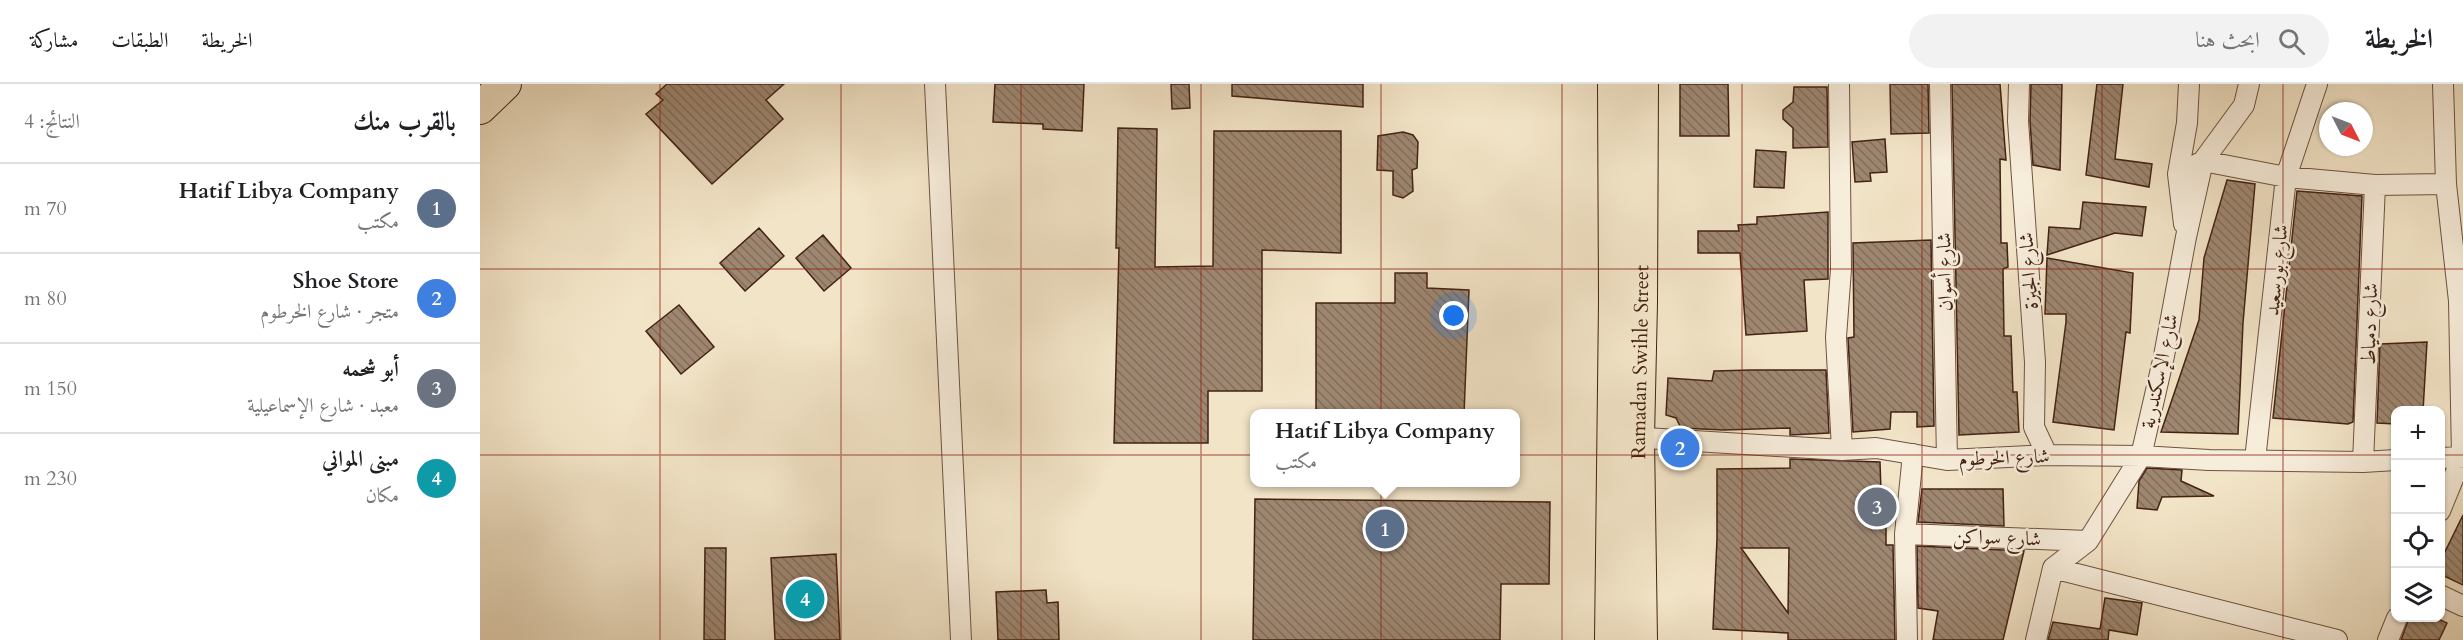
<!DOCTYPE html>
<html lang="ar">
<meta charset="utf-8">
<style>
:root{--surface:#fff;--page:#f2f2f2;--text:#202124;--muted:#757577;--line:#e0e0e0;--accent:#7c3aed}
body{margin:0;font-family:Cardo,Amiri,serif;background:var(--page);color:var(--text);direction:rtl}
.controls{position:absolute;right:18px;bottom:18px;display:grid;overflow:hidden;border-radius:12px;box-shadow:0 2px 4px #0004}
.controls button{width:54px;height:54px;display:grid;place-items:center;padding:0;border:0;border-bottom:2px solid var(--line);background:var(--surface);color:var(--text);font:30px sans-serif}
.compass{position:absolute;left:1839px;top:18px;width:54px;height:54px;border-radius:50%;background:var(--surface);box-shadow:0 2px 4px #0004;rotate:132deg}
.you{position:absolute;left:974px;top:232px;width:21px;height:21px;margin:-15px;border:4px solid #fff;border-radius:50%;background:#1a73e8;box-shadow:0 0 0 9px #1a73e833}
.badge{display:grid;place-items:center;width:39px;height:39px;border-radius:50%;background:var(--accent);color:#fff;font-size:20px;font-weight:700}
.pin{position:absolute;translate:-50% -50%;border:3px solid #fff;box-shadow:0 2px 6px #0006}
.popup{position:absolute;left:770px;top:325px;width:270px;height:78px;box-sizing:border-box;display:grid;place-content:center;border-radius:12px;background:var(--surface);filter:drop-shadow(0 2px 4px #0005);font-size:20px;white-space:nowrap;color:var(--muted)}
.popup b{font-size:22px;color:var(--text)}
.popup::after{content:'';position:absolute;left:50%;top:100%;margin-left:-12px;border:12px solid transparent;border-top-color:var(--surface)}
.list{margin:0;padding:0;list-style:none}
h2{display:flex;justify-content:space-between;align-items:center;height:78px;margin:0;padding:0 24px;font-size:26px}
h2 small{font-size:20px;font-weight:400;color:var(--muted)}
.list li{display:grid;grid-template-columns:39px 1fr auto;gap:18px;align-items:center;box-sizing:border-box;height:90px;padding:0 24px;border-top:2px solid var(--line)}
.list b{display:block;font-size:22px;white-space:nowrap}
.list p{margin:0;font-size:20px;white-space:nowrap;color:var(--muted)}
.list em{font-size:20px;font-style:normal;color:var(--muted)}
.icon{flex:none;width:33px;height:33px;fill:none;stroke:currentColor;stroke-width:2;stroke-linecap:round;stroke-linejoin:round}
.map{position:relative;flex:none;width:1983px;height:556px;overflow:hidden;direction:ltr}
header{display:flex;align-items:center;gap:36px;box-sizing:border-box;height:84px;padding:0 30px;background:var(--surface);border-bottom:2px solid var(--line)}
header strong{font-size:28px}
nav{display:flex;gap:33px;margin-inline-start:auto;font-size:21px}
.search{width:420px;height:54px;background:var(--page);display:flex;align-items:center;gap:15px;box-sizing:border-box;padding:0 21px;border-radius:33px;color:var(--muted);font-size:22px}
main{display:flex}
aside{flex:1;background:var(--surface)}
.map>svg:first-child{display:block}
.building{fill:url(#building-back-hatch);stroke:#432213;stroke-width:1.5;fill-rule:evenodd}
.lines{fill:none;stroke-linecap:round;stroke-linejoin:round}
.street-casing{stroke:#6f5240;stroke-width:22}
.primary-casing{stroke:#432213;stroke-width:34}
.street{stroke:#f7eddb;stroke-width:20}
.primary{stroke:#f2e4c7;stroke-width:32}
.grid{fill:none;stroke:#8f2418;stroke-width:1.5;stroke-opacity:0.55}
.labels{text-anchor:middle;stroke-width:5;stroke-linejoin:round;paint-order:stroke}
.street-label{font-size:20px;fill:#432213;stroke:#f7eddb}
</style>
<header>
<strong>الخريطة</strong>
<div class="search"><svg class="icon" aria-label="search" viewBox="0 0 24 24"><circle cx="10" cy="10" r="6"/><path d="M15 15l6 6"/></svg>ابحث هنا</div>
<nav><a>الخريطة</a><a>الطبقات</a><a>مشاركة</a></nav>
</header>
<main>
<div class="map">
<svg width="1983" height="556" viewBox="0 0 1983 556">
<defs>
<pattern id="building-back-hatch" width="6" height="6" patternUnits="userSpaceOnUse" patternTransform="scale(1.5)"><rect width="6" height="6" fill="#9e8771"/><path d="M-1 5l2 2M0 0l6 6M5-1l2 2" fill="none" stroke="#826e5c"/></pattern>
</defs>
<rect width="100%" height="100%" fill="#f2e4c7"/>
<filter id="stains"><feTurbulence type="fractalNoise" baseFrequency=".00333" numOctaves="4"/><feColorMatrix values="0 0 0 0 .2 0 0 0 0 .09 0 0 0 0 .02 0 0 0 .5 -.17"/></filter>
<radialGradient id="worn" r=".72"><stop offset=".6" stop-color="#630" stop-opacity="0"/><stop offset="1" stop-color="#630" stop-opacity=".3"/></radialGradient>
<path class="building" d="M187 0H304L286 16 303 35 232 100 166 30 183 16 176 10Z
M515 0H604L602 47 563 45V40L513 38Z
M691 0H709L710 24 692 25Z
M752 0H883V23L752 12Z
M1200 0H1248L1249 52H1200Z
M1410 0H1448L1449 49 1411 50Z
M1472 0H1520L1526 76 1520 75 1521 159H1527L1528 183 1523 185 1524 252H1531L1533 308H1537L1539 348 1479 351Z
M1551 0H1582L1580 86 1553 81 1550 37Z
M1617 0H1643L1635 75 1672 80 1669 103 1606 91Z
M1314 3H1347L1348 63 1313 64V44L1303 35V26L1313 18Z
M638 44 677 45 675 183 733 182 734 47H861V169L782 166V307H728V359H634L639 164H636Z
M923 48 933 51 938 58 937 84 932 86 933 107 923 114 913 111V87L897 86 898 52Z
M1405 55 1407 88 1390 89 1391 97 1375 98 1372 58Z
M1276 66 1306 68 1304 104 1274 103Z
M1747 96 1775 100 1763 239 1758 350 1681 348 1719 236 1724 174Z
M1817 107 1882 112 1873 338 1868 340 1793 334Z
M1603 118 1666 123 1662 152 1635 149 1567 171 1569 143 1600 145Z
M1348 128V195L1324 196 1327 247 1266 251 1260 169H1218V147H1259L1258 141 1277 140V133Z
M279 144 304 172 265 207 240 179Z
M343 151 371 184 344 207 316 174Z
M1451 156 1454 342 1437 343V328H1411L1410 345 1373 348 1368 254 1374 253 1373 159Z
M1567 174 1653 189 1650 249 1646 248 1634 346 1573 338 1586 238V230H1565Z
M915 189H947V204L989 206 984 330H836V219H915Z
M199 221 234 263 201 290 166 247Z
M1947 258 1943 327H1916V340L1897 339 1900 260Z
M1271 286H1346L1349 349 1310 351V344L1244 346 1201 344 1196 334 1186 331 1188 294 1232 297 1234 287Z
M1310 375 1400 378 1402 438H1406V461H1413L1415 556H1308V549L1233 545 1237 455V385L1310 384ZM1261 464H1309L1308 529Z
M1667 384 1702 386 1701 397 1734 412 1682 413 1677 426 1657 424 1659 397Z
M1442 405H1523L1524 442 1438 438Z
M775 415 1070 418 1069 500H1021L1020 556H773Z
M1983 431V501L1960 490V478Z
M1437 462 1544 467 1523 556H1453L1458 527 1438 524Z
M225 464H246L245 556H224Z
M356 470 360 556H295L291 474Z
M566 506 567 519 578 518 579 556H518L516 508Z
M1625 514 1662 519 1657 551 1629 546 1628 556H1568L1573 538 1620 545Z
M1929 534H1956L1967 539 1959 556H1921Z"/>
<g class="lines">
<g class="street-casing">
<path id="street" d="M455 0 481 556
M1359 0 1361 185 1356 253 1362 366
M1460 0 1467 376
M1539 0 1538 37 1555 278 1554 343 1567 371
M1698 90 1723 77 1806 93 1895 101 1966 100
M1704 140 1698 90 1707 39 1709 0
M1149 353 1362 366 1396 364 1467 376 1567 371 1661 372 1729 376 1883 378 1916 376
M1960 374 1983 373
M1775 376 1806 93 1837 0
M1883 378 1895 101
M1960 427 1982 373 1979 217 1966 100 1963 0
M1425 450 1608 457
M1573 484 1857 556
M1960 511 1983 522
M1427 556 1425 450 1433 370
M1556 556 1573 484 1608 457 1661 372 1684 272 1706 153 1723 77 1764 21 1769 0
M1908 556 1917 534"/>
</g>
<g class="primary-casing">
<g id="primary">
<path d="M0 24 25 0"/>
<path d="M1131 556 1135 218 1134 0"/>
<path id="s1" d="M1161 556 1158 354 1161 219 1162 0"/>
</g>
</g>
<use href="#street" class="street"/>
<use href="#primary" class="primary"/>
</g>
<path class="grid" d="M180 0V556M361 0V556M541 0V556M721 0V556M901 0V556M1082 0V556M1262 0V556M1442 0V556M1622 0V556M1803 0V556M0 185H1983M0 371H1916M1960 371H1983"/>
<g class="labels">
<g class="street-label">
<text transform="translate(1796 186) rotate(-84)" y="7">شارع بورسعيد</text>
<text transform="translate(1548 187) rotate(-94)" y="7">شارع الجيزة</text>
<text transform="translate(1464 188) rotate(-91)" y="7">شارع أسوان</text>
<text transform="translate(1889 240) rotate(-88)" y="7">شارع دمياط</text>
<text dy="7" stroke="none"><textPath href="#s1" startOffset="278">Ramadan Swihle Street</textPath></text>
<text transform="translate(1679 287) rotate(-78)" y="7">شارع الإسكندرية</text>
<text transform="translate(1524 373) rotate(-2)" y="7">شارع الخرطوم</text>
<text transform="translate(1517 453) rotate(2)" y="7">شارع سواكن</text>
</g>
</g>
<rect width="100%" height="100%" filter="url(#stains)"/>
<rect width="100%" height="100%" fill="url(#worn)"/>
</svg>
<div class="controls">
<button>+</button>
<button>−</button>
<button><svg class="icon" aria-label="locate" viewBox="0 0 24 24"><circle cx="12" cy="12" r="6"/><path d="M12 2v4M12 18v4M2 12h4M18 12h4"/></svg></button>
<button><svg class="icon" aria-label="layers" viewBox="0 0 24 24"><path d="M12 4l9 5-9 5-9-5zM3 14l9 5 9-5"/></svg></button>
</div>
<svg class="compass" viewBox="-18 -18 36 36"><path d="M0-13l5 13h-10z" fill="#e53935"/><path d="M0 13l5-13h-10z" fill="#757577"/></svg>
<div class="you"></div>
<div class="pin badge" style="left:905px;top:445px;background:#5c6f8a">1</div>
<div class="popup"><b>Hatif Libya Company</b>مكتب</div>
<div class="pin badge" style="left:1200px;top:364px;background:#3f7fe0">2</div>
<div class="pin badge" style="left:1397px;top:423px;background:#6b7280">3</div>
<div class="pin badge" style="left:325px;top:515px;background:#0f9aa8">4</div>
</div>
<aside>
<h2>بالقرب منك<small>النتائج: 4</small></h2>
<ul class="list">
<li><span class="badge" style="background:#5c6f8a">1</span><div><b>Hatif Libya Company</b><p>مكتب</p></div><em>70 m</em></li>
<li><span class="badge" style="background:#3f7fe0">2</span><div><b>Shoe Store</b><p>متجر · شارع الخرطوم</p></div><em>80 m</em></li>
<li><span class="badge" style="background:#6b7280">3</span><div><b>أبو شحمه</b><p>معبد · شارع الإسماعيلية</p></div><em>150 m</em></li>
<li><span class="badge" style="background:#0f9aa8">4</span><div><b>مبنى المواني</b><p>مكان</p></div><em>230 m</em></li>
</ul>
</aside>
</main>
